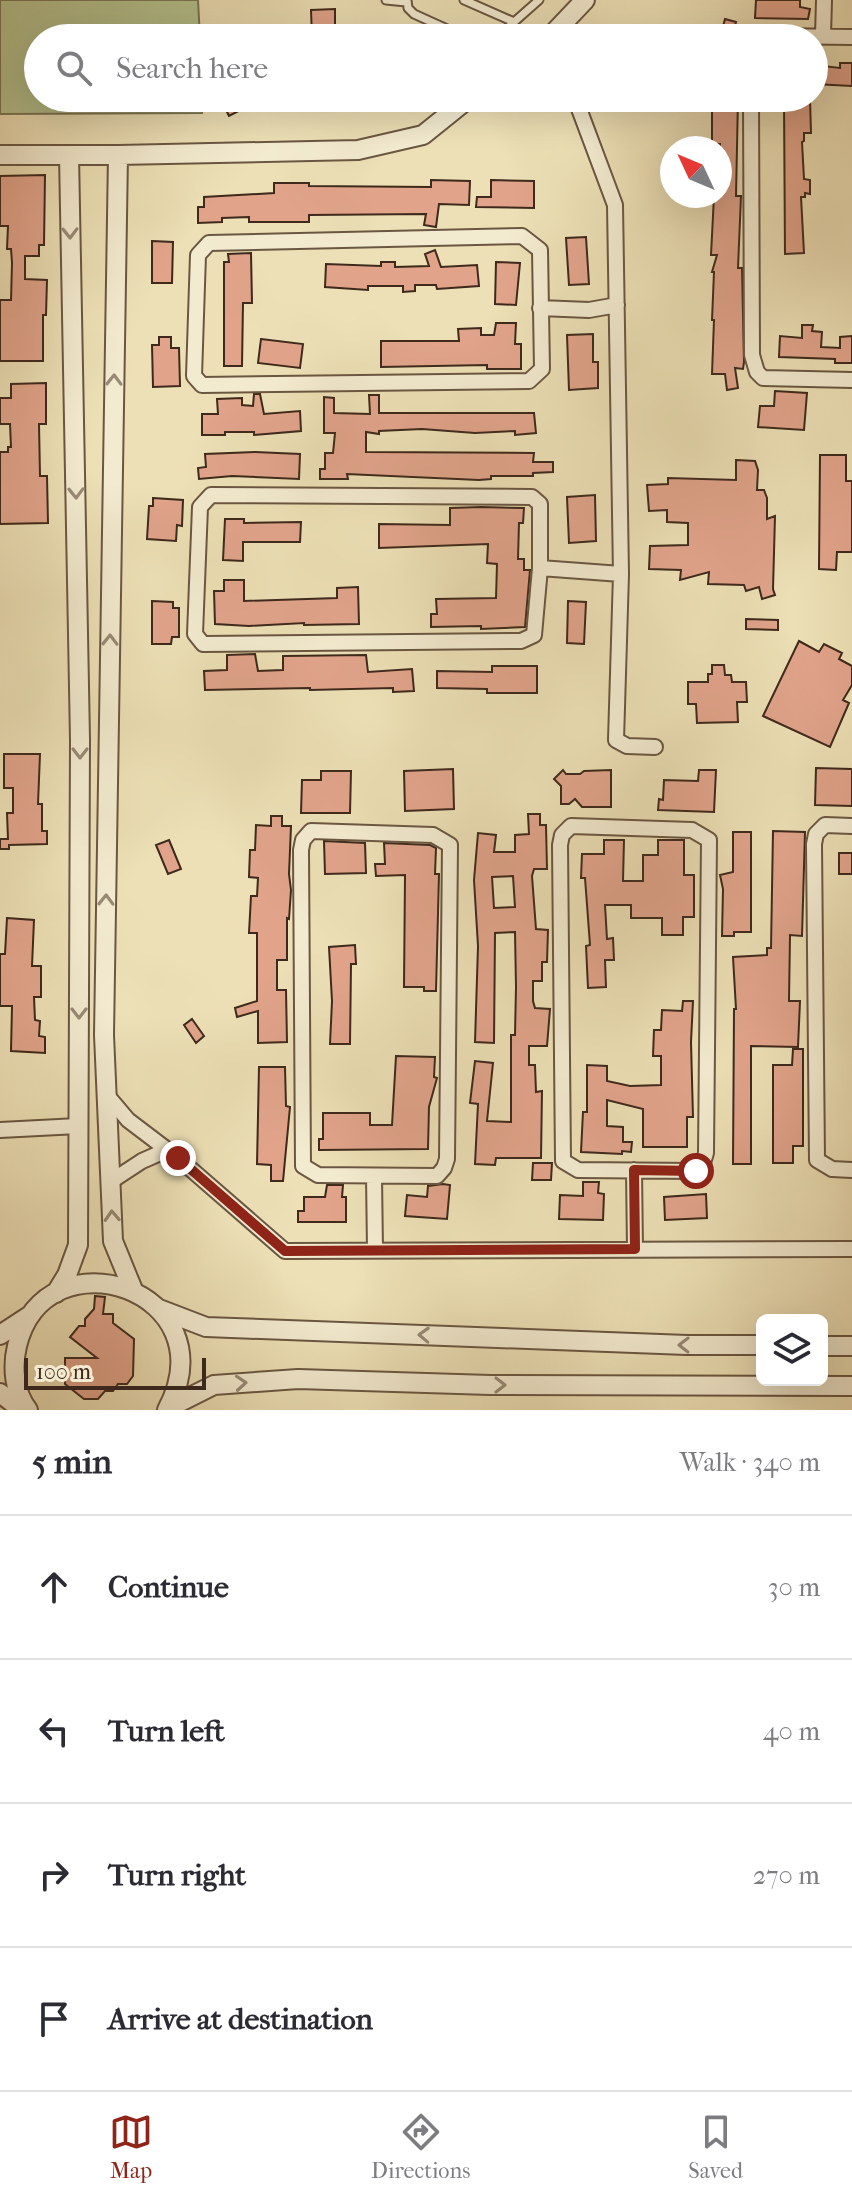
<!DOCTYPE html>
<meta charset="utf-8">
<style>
:root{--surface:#fff;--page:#f7f7f7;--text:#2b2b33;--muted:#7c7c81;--line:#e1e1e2;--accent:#8f2418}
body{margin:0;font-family:"IM FELL French Canon",serif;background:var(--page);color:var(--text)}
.controls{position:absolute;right:24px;bottom:24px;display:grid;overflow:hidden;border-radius:12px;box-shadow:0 8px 32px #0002}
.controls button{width:72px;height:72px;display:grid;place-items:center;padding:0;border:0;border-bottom:2px solid var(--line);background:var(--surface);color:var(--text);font:40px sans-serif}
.compass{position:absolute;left:660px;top:136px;width:72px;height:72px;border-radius:50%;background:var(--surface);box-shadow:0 8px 32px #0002;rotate:314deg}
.scale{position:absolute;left:24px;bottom:20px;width:182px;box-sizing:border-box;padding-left:8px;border:4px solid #3e291c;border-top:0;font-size:22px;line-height:28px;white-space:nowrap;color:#3e291c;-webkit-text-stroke:6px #f3ebd0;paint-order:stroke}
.stop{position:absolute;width:24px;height:24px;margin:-18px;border:6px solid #8f2418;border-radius:50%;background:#fff}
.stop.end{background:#8f2418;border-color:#fff;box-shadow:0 2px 8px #0008}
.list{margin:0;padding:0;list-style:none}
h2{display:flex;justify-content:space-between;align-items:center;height:104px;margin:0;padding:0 32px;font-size:34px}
h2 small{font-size:26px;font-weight:400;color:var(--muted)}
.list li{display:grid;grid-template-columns:52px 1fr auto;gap:24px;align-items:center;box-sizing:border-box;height:144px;padding:0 32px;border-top:2px solid var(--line)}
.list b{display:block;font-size:30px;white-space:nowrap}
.list em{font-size:26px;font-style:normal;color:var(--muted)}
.icon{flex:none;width:44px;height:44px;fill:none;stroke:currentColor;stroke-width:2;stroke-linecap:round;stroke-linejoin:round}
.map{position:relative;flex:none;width:852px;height:1410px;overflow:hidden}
.search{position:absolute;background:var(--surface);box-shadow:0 8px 32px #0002;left:24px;right:24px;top:24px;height:88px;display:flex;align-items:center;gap:20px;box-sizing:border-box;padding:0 28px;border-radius:44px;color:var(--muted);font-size:30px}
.sheet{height:680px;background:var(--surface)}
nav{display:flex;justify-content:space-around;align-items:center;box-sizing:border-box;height:112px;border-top:2px solid var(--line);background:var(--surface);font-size:22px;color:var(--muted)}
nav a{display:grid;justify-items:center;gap:4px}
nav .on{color:var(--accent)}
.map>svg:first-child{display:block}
.green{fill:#b5c390;stroke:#7a7656;stroke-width:2}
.building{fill:#e1a48b;stroke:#3e291c;stroke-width:2;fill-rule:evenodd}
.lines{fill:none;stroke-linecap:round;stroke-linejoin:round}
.service-casing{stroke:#6a5742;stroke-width:11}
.minor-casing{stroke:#6a5742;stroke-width:18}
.tertiary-casing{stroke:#6a5742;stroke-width:22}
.service{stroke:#f3ebd0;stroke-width:7}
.minor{stroke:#f3ebd0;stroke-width:14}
.tertiary{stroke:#f3ebd0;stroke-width:18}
.oneway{stroke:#988a76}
.route{stroke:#8f2418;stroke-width:10}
</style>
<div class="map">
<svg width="852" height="1410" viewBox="0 0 852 1410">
<rect width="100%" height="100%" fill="#ede0b6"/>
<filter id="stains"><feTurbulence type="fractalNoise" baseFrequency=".0025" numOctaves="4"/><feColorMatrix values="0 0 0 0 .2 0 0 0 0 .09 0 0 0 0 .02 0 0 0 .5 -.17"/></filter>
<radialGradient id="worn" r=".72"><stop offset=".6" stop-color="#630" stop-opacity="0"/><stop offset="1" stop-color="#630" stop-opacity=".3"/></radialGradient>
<path class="green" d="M0 0H198L200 38H38V98H202V113L0 114Z"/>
<path class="building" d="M756 0H800V7L810 9 808 19 755 18Z
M335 9V38H312L311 10Z
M725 19 736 22 732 38H720Z
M840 63H852V86L814 84V65L840 68Z
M220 98H264L229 116Z
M738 98 736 196H741L738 268H742L744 362 743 369 735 368 738 388 727 390 725 374H712L714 320H712L714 272H712L717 255H711L714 196H720V144H712V99Z
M810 99 811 133H804V141L802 142 804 179 810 180V194L805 193V197H801L804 253 785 254 784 100Z
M45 175 44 245H39V256H25V279L47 280 46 315H43V361H0V300H11L12 263 11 249H7L8 226H0V176Z
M431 180 470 181 469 205 439 204 436 227 424 225 426 214 309 215V222H249V217L222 218V222L198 223V207H204V197L274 193V183H309V186L431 187Z
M491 180 534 181V208L476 207 477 197H491Z
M586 237 589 284 569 285 566 238Z
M152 241 173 242 172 283H152Z
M435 250 441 267 477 265 479 286 437 289 436 285H415V291L403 292V286H368V290L325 287 326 264 381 266V262H395V267L429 266 425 254Z
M251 253 252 303H243L242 366H224V262H229L228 254Z
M496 262 520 263 516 305 495 304Z
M496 323H516L515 344H521V369H487V365L381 367V341H459L458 329 481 328V335H494Z
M802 325H813L812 331 822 332 821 347 840 348V337L852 336V363H835V359L779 357 780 336 802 338Z
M593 334V362H598V388L569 390 567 335Z
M159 337H171V348H179L180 386 153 387 152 345H159Z
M261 339 303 344 300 368 258 363Z
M46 383V424H39L40 476H47L48 523 0 524V452H8V447H11L10 424H0V398H11V384Z
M775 391 807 393 804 430 758 427 760 406H774Z
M254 394H260L264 414 300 411 301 431 254 435V432H225V435H202V414H218L217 399 242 398V405L253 406Z
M369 395H379V413H534L536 433 515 435V431L475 433 422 429 379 431V434L366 432V452L534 453 533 462H553V472L533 473V476H491V479L479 480 347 474 348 479H320V469H325V453H333L335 433H324V397L334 398V413L370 414Z
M255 452 300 454 299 479 232 476 199 479 198 468 206 467 205 454Z
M820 455H846V481H852V552H837L836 570 819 569Z
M736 460 755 461 758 470 757 490H764L767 498V519L775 516 773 589 775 595 762 599 759 587 746 591 744 585 708 584 709 572 680 580 681 570 649 569 650 546 688 545V523L667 522V510L649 511 647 485 668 484V478L736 480Z
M595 495 596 541 569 543 567 497Z
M153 498 183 500 182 526 177 525 176 541 147 539 149 506H153Z
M481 507 524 508 523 523H519L518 559H524V570H530L525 627 481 629V626L431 627V614H437L436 599 496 598 497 564 487 563 488 544 379 548V524L450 525V508Z
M225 519H244V523L301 522 300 542H243V561L223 560Z
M224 580H244V601L337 598V588L358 587 359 624 304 625V623L249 626 215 624 214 591H224Z
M152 601 173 602V608H179V637H172L171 644H152Z
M568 601 586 602 584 644 567 643Z
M746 619 778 620V630L746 629Z
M799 641 819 652 824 644 842 653 839 659 852 666V685L843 700 849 703 830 747 763 716Z
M255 654 258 671 283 670V656L366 655 368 672 412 669 414 691 393 692V688L310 690V688L205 690 204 671 227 670V655Z
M712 665H724L725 675H731L732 682H746L747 702H737L738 722 697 723 696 704H688V682H708V674H712Z
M492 666H537V693H487V689L437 688V671L492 672Z
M4 754H40L38 804H42V831H47V844L9 845V849H0V839H8L7 813H13V788H4Z
M816 768 852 769V806L815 805Z
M453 769 454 809 405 811 404 771Z
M563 770 566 774H580L584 771 611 770V807H582L575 799 569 804H561V786L554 779Z
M699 770H716L714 812 658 810 659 799 663 800 664 780 698 781Z
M321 771H351L350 813H301L302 780H321Z
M528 814H540V825H546L547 869H534L532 876 536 929 548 930 547 962H542V981H533V1001L535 1008 550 1009 547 1046H529V1065H535L536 1092 542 1091 541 1158H496L495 1165 475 1164 478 1104 470 1103 475 1061 493 1063 487 1121 511 1122V1035H515L516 987 515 932 495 933 494 1043 475 1042 478 946 474 880 478 833 496 835 494 852H515V835L529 834ZM513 876 515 907 494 908 492 877Z
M271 816H282V826H291L289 874 291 890 289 919 287 918V960H277V990H286L287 1042 258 1043V1011L237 1017 235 1008 257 1001V933H249L251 896H257L258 878 249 877 250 850H255L256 825 271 826Z
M773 831 805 832 802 936 790 935 789 1001H800L798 1047 751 1046V1164H733L734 1009H736L733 957 767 955V948H771Z
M733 832H751V932H734V936H722L723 889 720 875 733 872Z
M169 840 181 869 168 874 156 845Z
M604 840H624L623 881H643V855H658V840H684V875H694V917H683V935H662V918H631V905H605L607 939 613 938 614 960H605L606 987 588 988 586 946 590 945 585 878H581L582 854H604Z
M324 841 365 843 366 873 325 874Z
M384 843 430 845 436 848 435 874H439L436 991H424V987H404L405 875 376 876 375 864H385Z
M839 853H852V874H839Z
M7 918 34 920 32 966H41V997H34L35 1020 40 1021 39 1036 45 1037V1053L11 1051 12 1006H0V954H5Z
M355 945 356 964H351L350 1044H330L332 1001 329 947Z
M683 1001H693L691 1042 693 1117H687V1147H643V1109L607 1100V1126L623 1127V1142H632L631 1152 622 1151V1154L581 1152 583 1112H587V1065L607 1066V1081L630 1086 661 1085V1056H653L654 1030H661L662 1010 682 1011Z
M192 1019 204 1036 196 1043 184 1025Z
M793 1049H803V1146H793V1163H773V1065H792Z
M396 1056 435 1057 434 1077 437 1078 429 1107 428 1149 319 1150V1139H323V1113H370V1125H392Z
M259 1067H285L286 1106 290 1107 283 1181H271V1165L257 1164Z
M533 1163H552L551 1180H532Z
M583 1182H599L598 1193 604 1194 603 1220 559 1219 560 1195 583 1196Z
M443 1184 450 1185 447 1219 405 1216 407 1195 427 1197 428 1186Z
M327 1185H343L342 1197H346V1222H298V1211H304V1197H325Z
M706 1194 707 1218 665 1220 664 1197Z
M95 1296 105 1297 103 1314H113V1323L134 1339 133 1376 127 1384H118L113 1391H105L98 1399H84L65 1384V1358H97L70 1337 79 1326H85V1319L94 1309Z"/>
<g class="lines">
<g class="service-casing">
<path id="service" d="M386 0 406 2
M407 0 408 8 414 14 467 38
M464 0 514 22
M496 38 539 0"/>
</g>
<g class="minor-casing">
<path id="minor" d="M823 36 824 0
M764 38 769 36 852 37
M575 98 615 205 621 574 616 740 627 746 655 747
M751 98 752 355 757 372 763 378 852 380
M522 236 540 250 542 369 529 381 202 385 194 376 198 255 209 243Z
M540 308 589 310 617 305
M211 495 532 497 540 504V568L534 635 521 641 203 644 195 634 200 507Z
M540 568 621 574
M571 826 692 830 709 840 706 1153 703 1163 696 1171 578 1170 563 1161 560 845 562 835Z
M852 826 825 825 816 834 814 844 817 1160 832 1169 852 1170
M311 831 433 835 450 845 447 1159 444 1168 437 1176 318 1175 303 1166 301 850 303 840Z
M106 1094 128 1120 178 1158 285 1251 852 1249
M0 1130 78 1126
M634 1170 635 1249
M374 1176 375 1250
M110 1182 142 1161 167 1150"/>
</g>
<g class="tertiary-casing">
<path id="tertiary" d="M549 38 585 0
M0 155H118L358 150 423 135 469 98
M118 155 104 1035 113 1241 133 1290
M56 1293 67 1275 78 1245 80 740 69 155
M159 1309 206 1327 687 1345H762
M0 1335 29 1316
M822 1346H852
M0 1393 22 1410
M168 1408 214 1385 298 1379 490 1385 852 1386
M28 1410C14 1392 12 1367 17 1346 45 1229 231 1290 167 1410"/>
</g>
<use href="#service" class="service"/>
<use href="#minor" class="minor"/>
<use href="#tertiary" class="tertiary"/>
</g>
<defs><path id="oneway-chevron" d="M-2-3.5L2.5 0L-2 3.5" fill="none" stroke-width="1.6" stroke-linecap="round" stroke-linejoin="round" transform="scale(2)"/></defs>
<g class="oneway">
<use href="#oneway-chevron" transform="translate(70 233) rotate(89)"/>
<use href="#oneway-chevron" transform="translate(114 380) rotate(-89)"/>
<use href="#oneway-chevron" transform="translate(76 493) rotate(89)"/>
<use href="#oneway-chevron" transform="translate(110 640) rotate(-89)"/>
<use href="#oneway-chevron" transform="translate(80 753) rotate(90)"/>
<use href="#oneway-chevron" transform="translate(106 900) rotate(-89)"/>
<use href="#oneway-chevron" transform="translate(79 1013) rotate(90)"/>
<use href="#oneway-chevron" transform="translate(112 1216) rotate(-93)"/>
<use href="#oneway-chevron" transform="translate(424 1335) rotate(-178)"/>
<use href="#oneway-chevron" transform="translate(684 1345) rotate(-179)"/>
<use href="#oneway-chevron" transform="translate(241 1383) rotate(-4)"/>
<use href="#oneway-chevron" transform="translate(500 1385)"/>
</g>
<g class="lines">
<path class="route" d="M178 1158 285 1251 635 1249 634 1170 696 1171"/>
</g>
<rect width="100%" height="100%" filter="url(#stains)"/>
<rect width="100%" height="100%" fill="url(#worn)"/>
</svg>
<div class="controls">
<button><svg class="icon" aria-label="layers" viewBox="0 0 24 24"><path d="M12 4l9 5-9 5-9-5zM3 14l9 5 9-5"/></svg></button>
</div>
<svg class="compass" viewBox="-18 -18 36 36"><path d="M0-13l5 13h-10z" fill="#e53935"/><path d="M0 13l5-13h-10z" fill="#7c7c81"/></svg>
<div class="scale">100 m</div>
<div class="stop" style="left:696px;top:1171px"></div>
<div class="stop end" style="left:178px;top:1158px"></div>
<div class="search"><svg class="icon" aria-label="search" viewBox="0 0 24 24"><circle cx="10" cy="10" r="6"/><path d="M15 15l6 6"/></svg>Search here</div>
</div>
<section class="sheet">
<h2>5 min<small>Walk · 340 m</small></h2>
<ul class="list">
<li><svg class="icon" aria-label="ahead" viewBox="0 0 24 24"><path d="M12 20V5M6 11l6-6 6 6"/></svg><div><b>Continue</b></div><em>30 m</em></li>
<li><svg class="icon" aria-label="left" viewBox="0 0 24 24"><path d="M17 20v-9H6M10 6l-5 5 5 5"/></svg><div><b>Turn left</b></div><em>40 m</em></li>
<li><svg class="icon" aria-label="right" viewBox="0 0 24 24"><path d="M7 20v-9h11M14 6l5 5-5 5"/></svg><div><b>Turn right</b></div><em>270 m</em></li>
<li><svg class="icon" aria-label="arrive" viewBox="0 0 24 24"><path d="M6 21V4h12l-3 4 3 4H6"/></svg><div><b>Arrive at destination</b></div></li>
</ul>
</section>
<nav>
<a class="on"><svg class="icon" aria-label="map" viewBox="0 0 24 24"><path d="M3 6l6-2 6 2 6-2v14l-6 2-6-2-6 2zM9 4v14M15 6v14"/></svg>Map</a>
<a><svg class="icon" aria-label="directions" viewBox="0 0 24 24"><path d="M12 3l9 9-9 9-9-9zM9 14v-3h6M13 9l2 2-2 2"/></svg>Directions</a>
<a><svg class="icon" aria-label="saved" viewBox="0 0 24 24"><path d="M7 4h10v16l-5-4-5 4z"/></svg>Saved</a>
</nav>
